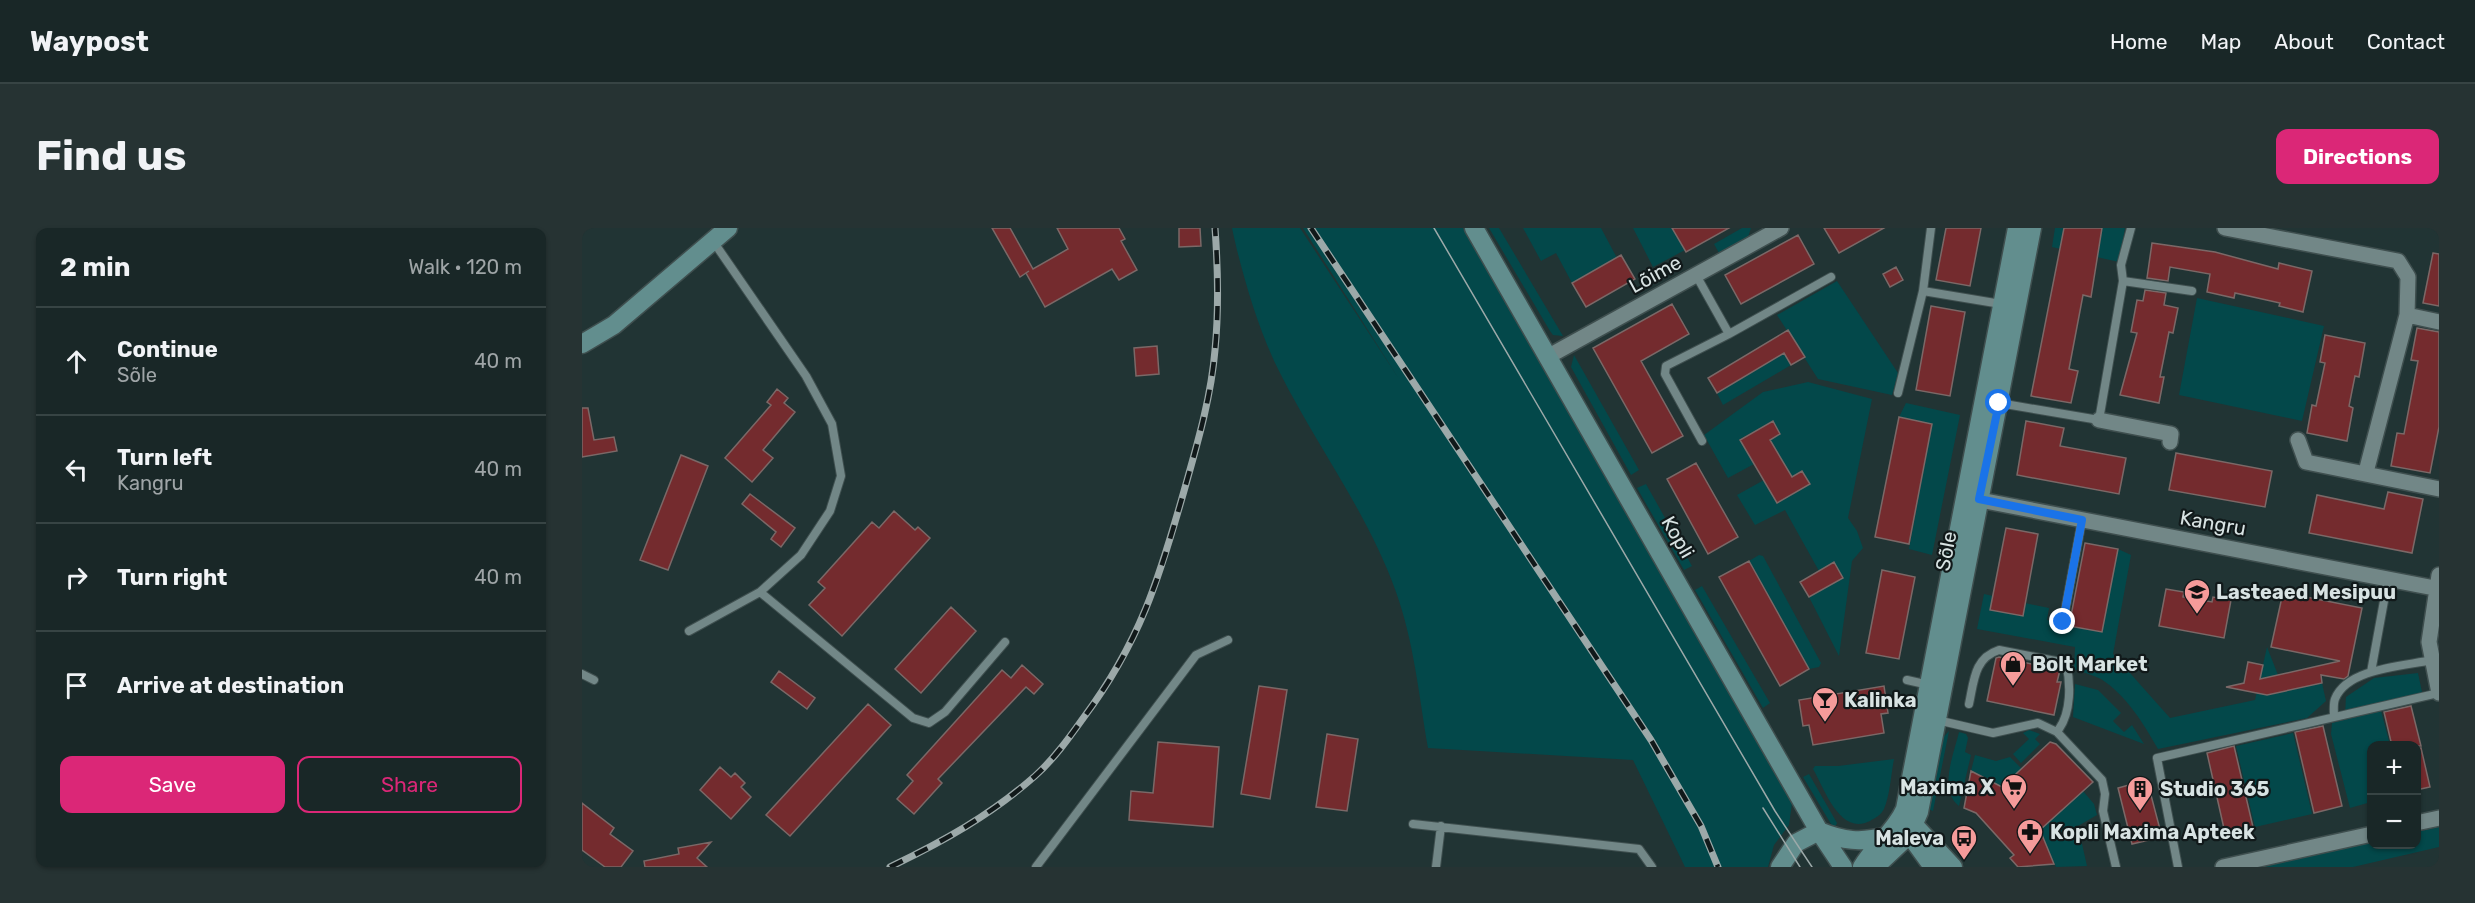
<!DOCTYPE html>
<meta charset="utf-8">
<style>
:root{--surface:#192727;--page:#263333;--text:#f1f3f6;--muted:#9fa5a7;--line:#374444;--accent:#db2777}
body{margin:0;font-family:Rubik,sans-serif;background:var(--page);color:var(--text)}
.controls{position:absolute;right:18px;bottom:18px;display:grid;overflow:hidden;border-radius:12px;box-shadow:0 2px 4px #0004}
.controls button{width:54px;height:54px;display:grid;place-items:center;padding:0;border:0;border-bottom:2px solid var(--line);background:var(--surface);color:var(--text);font:30px sans-serif}
.stop{position:absolute;width:18px;height:18px;margin:-14px;border:4px solid #1a73e8;border-radius:50%;background:#fff}
.stop.end{background:#1a73e8;border-color:#fff;box-shadow:0 2px 6px #0008}
.list{margin:0;padding:0;list-style:none}
h2{display:flex;justify-content:space-between;align-items:center;height:78px;margin:0;padding:0 24px;font-size:26px}
h2 small{font-size:20px;font-weight:400;color:var(--muted)}
.list li{display:grid;grid-template-columns:39px 1fr auto;gap:18px;align-items:center;box-sizing:border-box;height:108px;padding:0 24px;border-top:2px solid var(--line)}
.list b{display:block;font-size:22px;white-space:nowrap}
.list p{margin:0;font-size:20px;white-space:nowrap;color:var(--muted)}
.list em{font-size:20px;font-style:normal;color:var(--muted)}
.actions{display:flex;gap:12px;padding:18px 24px}
.actions a{flex:1;padding:14px 0;border:2px solid var(--accent);border-radius:12px;text-align:center;font-size:21px;color:var(--accent)}
.actions .main{background:var(--accent);color:#fff}
.icon{flex:none;width:33px;height:33px;fill:none;stroke:currentColor;stroke-width:2;stroke-linecap:round;stroke-linejoin:round}
.map{position:relative;flex:none;width:1857px;height:639px;overflow:hidden;border-radius:12px}
header{display:flex;align-items:center;gap:36px;box-sizing:border-box;height:84px;padding:0 30px;background:var(--surface);border-bottom:2px solid var(--line)}
header strong{font-size:28px}
nav{display:flex;gap:33px;margin-inline-start:auto;font-size:21px}
.intro{display:flex;align-items:center;justify-content:space-between;box-sizing:border-box;height:144px;padding:0 36px}
h1{margin:0;font-size:42px}
.button{padding:15px 27px;border-radius:12px;background:var(--accent);color:#fff;font-size:21px;font-weight:700}
main{display:flex;gap:36px;padding:0 36px}
aside{flex:1;background:var(--surface);border-radius:12px;box-shadow:0 2px 4px #0004}
.map>svg:first-child{display:block}
.green{fill:#03484a}
.building{fill:#742b2e;stroke:#7b6867;stroke-width:1.5}
.lines{fill:none;stroke-linecap:round;stroke-linejoin:round}
.lane-casing{stroke:#3f4f4f;stroke-width:10}
.street-casing{stroke:#3f4f4f;stroke-width:18}
.secondary-casing{stroke:#3f4f4f;stroke-width:21}
.lane{stroke:#728787;stroke-width:8}
.street{stroke:#728787;stroke-width:15}
.secondary{stroke:#628e8e;stroke-width:18}
.tram{stroke:#9ca9a9;stroke-width:1.5}
.rail-casing{stroke:#9ca9a9;stroke-width:7}
.rail{stroke:#11191a;stroke-width:4.5;stroke-dasharray:14;stroke-linecap:butt}
.route{stroke:#1a73e8;stroke-width:8}
.labels{text-anchor:middle;stroke-width:4.5;stroke-linejoin:round;paint-order:stroke}
.street-label{font-size:20px;fill:#d8e3e3;stroke:#11191a}
.poi-label{font-size:20px;font-weight:bold;fill:#d8e3e3;stroke:#11191a;text-anchor:start}
</style>
<header>
<strong>Waypost</strong>
<nav><a>Home</a><a>Map</a><a>About</a><a>Contact</a></nav>
</header>
<div class="intro"><h1>Find us</h1><a class="button">Directions</a></div>
<main>
<aside>
<h2>2 min<small>Walk · 120 m</small></h2>
<ul class="list">
<li><svg class="icon" aria-label="ahead" viewBox="0 0 24 24"><path d="M12 20V5M6 11l6-6 6 6"/></svg><div><b>Continue</b><p>Sõle</p></div><em>40 m</em></li>
<li><svg class="icon" aria-label="left" viewBox="0 0 24 24"><path d="M17 20v-9H6M10 6l-5 5 5 5"/></svg><div><b>Turn left</b><p>Kangru</p></div><em>40 m</em></li>
<li><svg class="icon" aria-label="right" viewBox="0 0 24 24"><path d="M7 20v-9h11M14 6l5 5-5 5"/></svg><div><b>Turn right</b></div><em>40 m</em></li>
<li><svg class="icon" aria-label="arrive" viewBox="0 0 24 24"><path d="M6 21V4h12l-3 4 3 4H6"/></svg><div><b>Arrive at destination</b></div></li>
</ul>
<div class="actions"><a class="main">Save</a><a>Share</a></div>
</aside>
<div class="map">
<svg width="1857" height="639" viewBox="0 0 1857 639">
<rect width="100%" height="100%" fill="#213434"/>
<path class="green" d="M650 0H718L817 151 721 0H881L1210 575 1207 597 1192 617 1186 639H1103L1051 532 846 520C837 468 832 414 814 364 786 285 734 217 697 143 677 104 659 43 650 0Z
M907 0H917L981 108 971 107 968 103Z
M941 0H1019L1035 30 990 55 974 25 959 33Z
M1051 0H1090L1103 22 1071 39Z
M1160 0H1169L1166 9 1137 25 1132 16Z
M1473 0H1543L1537 34 1470 19Z
M1255 53 1316 145 1310 167 1236 151 1195 87Z
M1615 70 1742 98 1720 193 1597 167Z
M1202 124 1209 137 1141 177 1135 165Z
M992 127 1057 242 1049 247 989 139Z
M1226 154 1290 171 1266 290 1275 303 1281 320 1270 333 1257 428 1227 369 1252 335 1237 343 1203 282 1173 297 1155 267 1182 252 1195 275 1228 256 1220 243 1210 249 1188 212 1198 206 1191 193 1158 211 1172 236 1146 250 1122 207 1181 164Z
M1324 175 1378 187 1350 327 1327 321 1350 196 1317 189Z
M1064 256 1110 338 1102 342 1055 260Z
M1536 321 1549 327 1531 426 1588 490 1673 472 1685 419 1696 447 1684 467 1740 455 1744 473 1725 490 1576 521C1562 496 1544 467 1519 451 1511 447 1500 444 1492 441L1493 419 1395 401 1402 366 1411 368 1409 382 1440 388 1443 375 1467 380 1465 392 1487 398Z
M1177 327 1181 328 1239 435 1237 439 1227 441 1167 333Z
M1120 358 1188 475 1181 480 1113 362Z
M1836 445 1841 469 1763 487 1764 469 1792 450Z
M1493 456 1516 462 1539 485 1531 493 1542 504 1550 497 1562 516 1491 489Z
M1799 483 1808 517 1790 518 1789 574 1768 580 1749 506 1750 495Z
M1447 502 1458 506 1453 511 1458 516 1439 535 1431 526 1447 511 1441 505Z
M1367 503 1351 583 1346 581 1358 513Z
M1377 504 1384 506 1386 510 1383 524 1389 527 1377 578C1356 562 1372 526 1377 504Z
M1711 505 1730 586 1673 599 1654 518Z
M1393 527 1414 533 1428 529 1440 541 1420 559 1389 543Z
M1312 531C1309 546 1308 567 1302 581 1299 587 1293 590 1288 593 1258 608 1243 562 1231 541L1233 538H1256Z
M1227 546 1255 595 1252 601 1221 549Z
M1501 563 1512 576 1515 587 1496 598 1505 638 1474 639 1458 602Z
M1857 599V619L1771 639H1681L1789 614 1790 616H1834L1835 604Z"/>
<path class="building" d="M410 0H428L451 41 486 21 475 0H537L543 11 539 13 555 42 537 52 530 41 463 79 444 45 447 43 438 49Z
M597 0H618L619 18 597 19Z
M1090 0H1147L1104 24Z
M1242 0H1302L1257 25Z
M1364 0H1399L1388 58 1354 52Z
M1482 0H1520L1509 69 1501 67 1487 141 1496 143 1489 175 1449 168Z
M1216 7 1232 36 1159 76 1143 47Z
M1570 15 1633 24 1696 41 1697 35 1730 43 1721 84 1697 78 1698 75 1653 65 1652 70 1625 64 1628 46 1588 39 1586 53 1565 50Z
M1851 25 1857 26V78L1841 75Z
M1039 27 1053 51 1004 79 990 55Z
M1314 39 1321 52 1308 59 1301 46Z
M1563 62 1584 65 1582 77 1596 80 1591 105 1587 104 1578 149H1582L1577 175 1538 167 1555 105 1549 104 1555 72 1561 73Z
M1090 76 1107 106 1059 133 1101 208 1070 225 1011 120Z
M1349 78 1383 84 1368 168 1334 162Z
M1835 100 1857 104V199L1848 245 1809 238 1815 205 1822 206 1836 133 1829 132Z
M1206 102 1223 129 1209 137 1202 125 1135 165 1126 150Z
M1743 107 1783 115 1777 149 1773 148 1767 178 1771 180 1765 213 1725 205 1730 177 1734 178 1743 135 1738 134Z
M575 118 577 146 554 148 552 120Z
M195 161 206 170 202 175 213 184 181 222 191 230 170 254 143 230 189 177 185 174Z
M0 180H6L12 212 32 209 35 223 0 229Z
M1317 189 1350 196 1327 316 1293 309Z
M1191 193 1198 206 1188 212 1210 249 1220 243 1228 256 1195 275 1158 212Z
M1444 193 1482 200 1478 218 1544 230 1537 266 1435 247Z
M1594 225 1690 243 1683 279 1587 262Z
M99 227 126 238 86 342 58 332Z
M1114 235 1156 309 1126 326 1085 251Z
M1806 264 1841 271 1830 325 1727 305 1735 267 1802 281Z
M168 266 213 300 199 319 189 311 194 304 160 276Z
M312 283 333 302 336 299 348 310 260 408 227 377 243 360 236 354 290 294 297 300Z
M1424 300 1456 306 1441 388 1408 382Z
M1503 315 1536 321 1520 404 1487 398Z
M1167 333 1227 441 1198 458 1137 349Z
M1252 334 1261 350 1227 369 1218 354Z
M1300 342 1333 349 1317 431 1284 425Z
M1584 361 1602 364 1601 369 1630 374 1631 369 1649 372 1642 410 1577 398Z
M1709 366 1780 380 1766 448 1762 451 1739 447 1740 455 1685 467 1644 459 1662 455 1666 434 1681 437 1678 451 1758 433 1689 419 1700 369 1708 371Z
M369 379 394 403 339 465 313 441Z
M1417 429 1478 442 1475 454H1479L1472 487 1405 473 1414 430Z
M440 437 461 456 452 466 444 459 356 551 360 555 332 586 315 571 331 553 325 547 420 442 429 450Z
M197 443 233 470 225 481 189 454Z
M677 458 705 462 688 571 659 566Z
M1302 458 1306 485 1299 486 1302 505 1231 517 1227 497 1221 498 1217 472Z
M286 476 309 497 208 608 184 587Z
M1829 478 1839 518H1810L1802 484Z
M1741 498 1760 578 1732 585 1713 504Z
M745 506 776 511 765 583 734 579Z
M576 514 637 519 631 599 547 592 549 563 571 565Z
M1468 514 1474 516 1511 554 1458 602 1472 636 1436 639 1428 630 1432 627 1394 585 1382 580 1389 543 1420 559Z
M1652 518 1671 599 1643 605 1625 525Z
M1839 520 1848 559 1834 562V521Z
M138 539 149 549 153 545 163 555 159 559 169 569 149 591 118 562Z
M1565 552 1580 609 1550 616 1536 560Z
M0 575 32 600 28 606 51 623 39 639H23L0 622Z
M129 614 115 630 125 639H63L62 633 97 626 96 620Z"/>
<g class="lines">
<g class="lane-casing">
<path id="lane" d="M1349 0 1341 63 1419 76
M1114 47 1147 106 1084 138 1083 146 1120 213
M1541 53 1610 63
M1147 106 1249 49
M1316 165 1341 63
M1417 175 1517 192 1541 53 1539 37 1549 0
M178 364 331 490 347 495 363 484 423 414
M1481 394 1500 292
M107 403 178 364 219 327 248 283 259 248 250 196 224 148 131 13
M1789 444 1806 351
M0 446 12 452
M1325 452 1347 457
M1387 476C1392 453 1392 430 1417 422L1484 435C1489 456 1489 484 1477 501
M1752 489C1752 484 1751 476 1753 471 1765 440 1823 438 1850 432
M1355 492 1411 505 1456 495 1475 504 1520 552 1523 566 1521 583 1534 639
M831 596 1057 621 1070 639
M454 639 614 427 646 412
M854 639 859 598
M1596 639 1575 530 1857 465"/>
</g>
<g class="street-casing">
<path id="street" d="M1643 0 1816 33 1826 49 1825 87 1784 244
M1825 87 1857 94
M967 128 1199 0
M1517 192 1589 206 1588 214
M1716 212 1724 234 1857 261
M1388 270 1857 361
M1857 347 1847 414 1857 465
M1834 595 1857 590
M1641 639 1790 606"/>
</g>
<g class="secondary-casing">
<path id="secondary" d="M892 0 1237 603 1261 639
M0 116 32 97 146 0
M1322 595 1333 598 1371 639
M1237 603C1261 613 1279 615 1305 608
M1330 610 1351 639
M1198 639 1214 615 1237 603
M1280 639C1292 618 1313 604 1323 581L1435 0
M1293 639 1327 607 1337 584 1450 0"/>
</g>
<use href="#lane" class="lane"/>
<use href="#street" class="street"/>
<use href="#secondary" class="secondary"/>
<path class="tram" d="M852 0 1193 583 1230 639
M1181 580 1218 639"/>
<g class="rail-casing">
<path id="rail" d="M729 0 1069 512 1119 598 1136 639
M308 639C360 614 409 587 453 548 472 531 487 510 502 489 558 414 577 351 602 263 615 217 629 170 633 122 637 81 636 41 633 0"/>
</g>
<use href="#rail" class="rail"/>
</g>
<g class="lines">
<path class="route" d="M1417 175 1397 271 1500 292 1481 394"/>
</g>
<defs>
<g id="school-pin" transform="scale(1.35)"><path d="M0 17L-7.5 6A9.5 9.5 0 1 1 7.5 6Z" fill="#f59b9a" stroke="#11191a"/><path d="M0-5L7-2L0 1L-7-2ZM-4 1L0 2.5L4 1V4Q0 6-4 4Z" fill="#111"/></g>
<g id="shop-pin" transform="scale(1.35)"><path d="M0 17L-7.5 6A9.5 9.5 0 1 1 7.5 6Z" fill="#f59b9a" stroke="#11191a"/><path d="M-5-2.5h2.3a2.7 3.5 0 0 1 5.4 0H5L5.5 6h-11ZM-1.5-2.5h3a1.5 2.3 0 0 0-3 0Z" fill="#111"/></g>
<g id="bar-pin" transform="scale(1.35)"><path d="M0 17L-7.5 6A9.5 9.5 0 1 1 7.5 6Z" fill="#f59b9a" stroke="#11191a"/><path d="M-6-5H6L.8 .8V4.5H3.5V6h-7V4.5H-.8V.8Z" fill="#111"/></g>
<g id="supermarket-pin" transform="scale(1.35)"><path d="M0 17L-7.5 6A9.5 9.5 0 1 1 7.5 6Z" fill="#f59b9a" stroke="#11191a"/><path d="M-6-5.5h2.5l.6 2H6L4.5 2H-2.5L-4.4-4H-6ZM-1.5 3.2a1.3 1.3 0 1 0 .1 0ZM3 3.2a1.3 1.3 0 1 0 .1 0Z" fill="#111"/></g>
<g id="building-pin" transform="scale(1.35)"><path d="M0 17L-7.5 6A9.5 9.5 0 1 1 7.5 6Z" fill="#f59b9a" stroke="#11191a"/><path d="M-4-6H4V6H1V3H-1V6H-4ZM-2.5-4.3h1.7v1.8h-1.7ZM.8-4.3h1.7v1.8H.8ZM-2.5-1h1.7V.8h-1.7ZM.8-1h1.7V.8H.8Z" fill="#111"/></g>
<g id="pharmacy-pin" transform="scale(1.35)"><path d="M0 17L-7.5 6A9.5 9.5 0 1 1 7.5 6Z" fill="#f59b9a" stroke="#11191a"/><path d="M-2-6h4v4h4v4h-4v4h-4v-4h-4v-4h4Z" fill="#111"/></g>
<g id="bus-pin" transform="scale(1.35)"><path d="M0 17L-7.5 6A9.5 9.5 0 1 1 7.5 6Z" fill="#f59b9a" stroke="#11191a"/><path d="M-5-6H5V4H4V6H2V4H-2V6H-4V4H-5ZM-3.5-4V0h7V-4ZM-3.5 1.2v1.5H-2V1.2ZM2 1.2v1.5H3.5V1.2Z" fill="#111"/></g>
</defs>
<g fill-rule="evenodd">
<use href="#school-pin" x="1615" y="364"/>
<use href="#shop-pin" x="1431" y="436"/>
<use href="#bar-pin" x="1243" y="472"/>
<use href="#supermarket-pin" x="1432" y="559"/>
<use href="#building-pin" x="1558" y="561"/>
<use href="#pharmacy-pin" x="1448" y="604"/>
<use href="#bus-pin" x="1382" y="610"/>
</g>
<g class="labels">
<g class="street-label">
<text transform="translate(1073 46) rotate(-29)" y="7">Lõime</text>
<text transform="translate(1631 295) rotate(10)" y="7">Kangru</text>
<text transform="translate(1096 309) rotate(60)" y="7">Kopli</text>
<text transform="translate(1364 323) rotate(-79)" y="7">Sõle</text>
</g>
<g class="poi-label">
<text x="1634" y="371">Lasteaed Mesipuu</text>
<text x="1450" y="443">Bolt Market</text>
<text x="1262" y="479">Kalinka</text>
<text x="1412" y="566" text-anchor="end">Maxima X</text>
<text x="1578" y="568">Studio 365</text>
<text x="1468" y="611">Kopli Maxima Apteek</text>
<text x="1362" y="617" text-anchor="end">Maleva</text>
</g>
</g>
</svg>
<div class="controls">
<button>+</button>
<button>−</button>
</div>
<div class="stop" style="left:1417px;top:175px"></div>
<div class="stop end" style="left:1481px;top:394px"></div>
</div>
</main>
